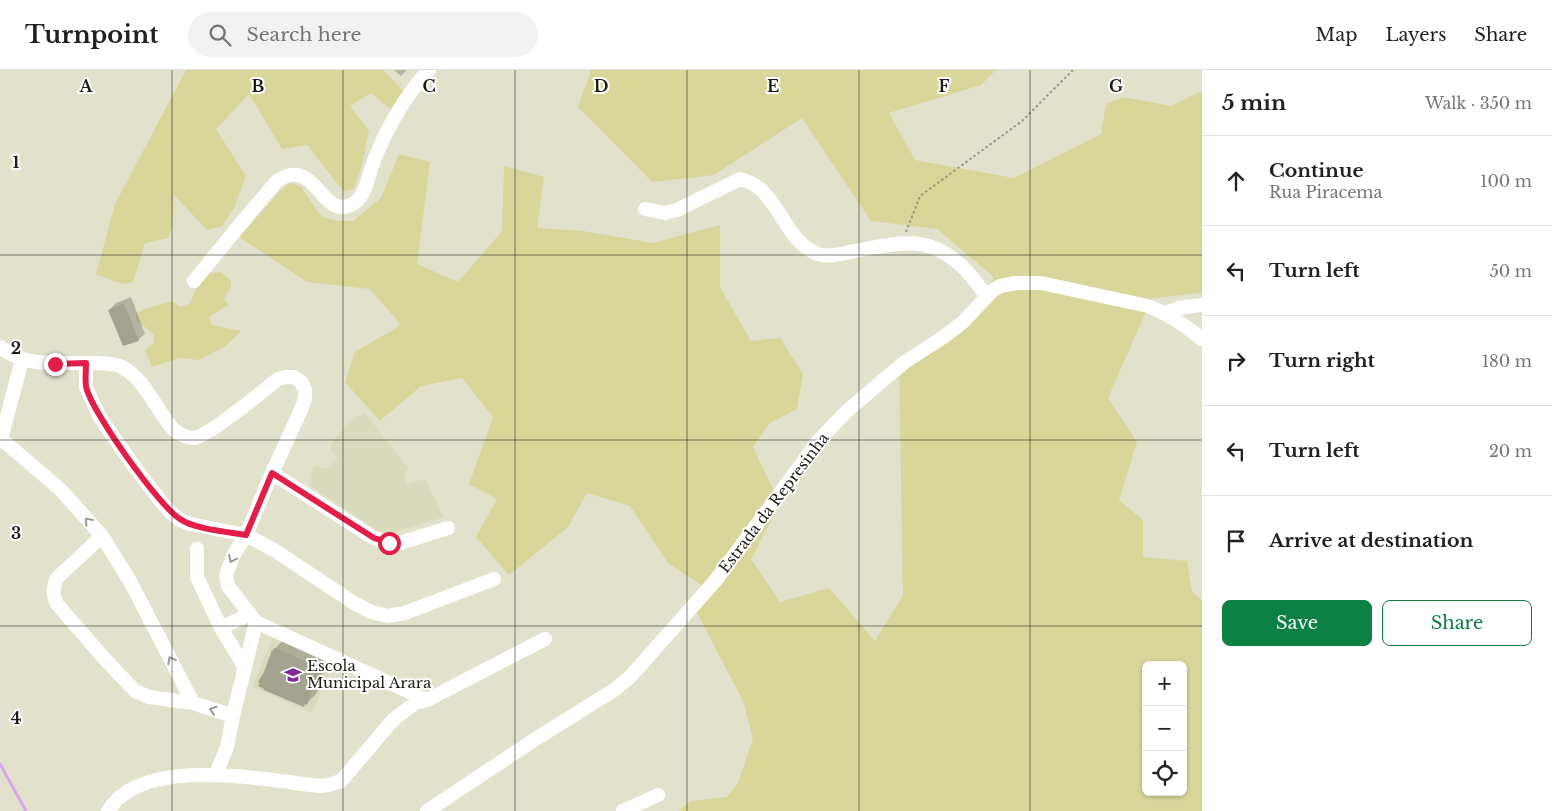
<!DOCTYPE html>
<meta charset="utf-8">
<style>
:root{--surface:#fff;--page:#f2f2f2;--text:#202124;--muted:#757577;--line:#e0e0e0;--accent:#0b8043}
body{margin:0;font-family:"Libre Baskerville",serif;background:var(--page);color:var(--text)}
.controls{position:absolute;right:15px;bottom:15px;display:grid;overflow:hidden;border-radius:8px;box-shadow:0 1px 4px #0004}
.controls button{width:45px;height:45px;display:grid;place-items:center;padding:0;border:0;border-bottom:1px solid var(--line);background:var(--surface);color:var(--text);font:25px sans-serif}
.stop{position:absolute;width:15px;height:15px;margin:-11px;border:4px solid #e11d48;border-radius:50%;background:#fff}
.stop.end{background:#e11d48;border-color:#fff;box-shadow:0 1px 5px #0008}
.list{margin:0;padding:0;list-style:none}
h2{display:flex;justify-content:space-between;align-items:center;height:65px;margin:0;padding:0 20px;font-size:21px}
h2 small{font-size:16px;font-weight:400;color:var(--muted)}
.list li{display:grid;grid-template-columns:32px 1fr auto;gap:15px;align-items:center;box-sizing:border-box;height:90px;padding:0 20px;border-top:1px solid var(--line)}
.list b{display:block;font-size:19px;white-space:nowrap}
.list p{margin:0;font-size:16px;white-space:nowrap;color:var(--muted)}
.list em{font-size:16px;font-style:normal;color:var(--muted)}
.actions{display:flex;gap:10px;padding:15px 20px}
.actions a{flex:1;padding:11px 0;border:1px solid var(--accent);border-radius:8px;text-align:center;font-size:18px;color:var(--accent)}
.actions .main{background:var(--accent);color:#fff}
.icon{flex:none;width:28px;height:28px;fill:none;stroke:currentColor;stroke-width:2;stroke-linecap:round;stroke-linejoin:round}
.map{position:relative;flex:none;width:1202px;height:741px;overflow:hidden}
header{display:flex;align-items:center;gap:30px;box-sizing:border-box;height:70px;padding:0 25px;background:var(--surface);border-bottom:1px solid var(--line)}
header strong{font-size:24px}
nav{display:flex;gap:28px;margin-inline-start:auto;font-size:18px}
.search{width:350px;height:45px;background:var(--page);display:flex;align-items:center;gap:12px;box-sizing:border-box;padding:0 18px;border-radius:28px;color:var(--muted);font-size:19px}
main{display:flex}
aside{flex:1;background:var(--surface)}
.map>svg:first-child{display:block}
.built{fill:#dadabc}
.green{fill:#d8d699;fill-rule:evenodd}
.shadow{fill:#0003}
.lines{fill:none;stroke-linecap:round;stroke-linejoin:round}
.stream{stroke:#d9a7e9;stroke-width:3}
.building{fill:#a3a38f}
.path{stroke:#989887;stroke-width:2;stroke-dasharray:2.5 2.5;stroke-linecap:butt}
.minor{stroke:#fff;stroke-width:14}
.oneway{stroke:#989895}
.route{stroke:#e11d48;stroke-width:6}
.grid{fill:none;stroke:#1b1b13;stroke-width:1;stroke-opacity:0.55}
.labels{text-anchor:middle;stroke-width:4;stroke-linejoin:round;paint-order:stroke}
.street-label{font-size:15px;fill:#1b1b13;stroke:#fff}
.poi-label{font-size:15px;fill:#1b1b13;stroke:#fff;text-anchor:start}
.grid-label{font-size:16px;text-anchor:middle;font-weight:bold;fill:#1b1b13;stroke:#fff;stroke-width:4;stroke-linejoin:round;paint-order:stroke}
</style>
<header>
<strong>Turnpoint</strong>
<div class="search"><svg class="icon" aria-label="search" viewBox="0 0 24 24"><circle cx="10" cy="10" r="6"/><path d="M15 15l6 6"/></svg>Search here</div>
<nav><a>Map</a><a>Layers</a><a>Share</a></nav>
</header>
<main>
<div class="map">
<svg width="1202" height="741" viewBox="0 0 1202 741">
<rect width="100%" height="100%" fill="#e2e2cc"/>
<path class="built" d="M365 343 408 398 404 408 407 414 425 409 444 447 392 463 380 462 309 415 313 398 317 396 326 399 338 388 331 381V375L336 367 355 348Z
M273 568 333 593 312 643 252 617Z"/>
<path class="green" d="M186 0H383L404 22 390 39 371 23 350 36 369 61 361 99 354 118 344 122 307 75 282 79 249 24 216 59 246 106 234 138 222 156 207 160 174 125 172 157 168 168 145 173 133 212 122 214 96 204 115 134Z
M591 0H996L981 15 889 43 915 90 1014 108 1101 64 1106 34 1123 27 1171 36 1202 21V223L1152 228 1108 328 1137 372 1119 430 1143 450V487L1187 491 1192 522 1202 530V741H679L691 731 727 727 738 713 753 669 743 631 696 541 712 522 668 493 630 436 587 423 568 457 509 505 476 467 497 429 469 414 493 347 462 308 421 316 380 351 345 312 355 282 401 255 370 219 307 212 239 167 280 121 290 113 301 117 321 146 337 151H353L381 128 399 84 430 92 417 194 458 212 502 161 504 96 544 107 537 158 583 161 653 173 720 155V217L751 271 780 268 803 304 797 339 770 353 753 377 780 434 751 489 780 532 829 518 875 571 903 525 899 295 972 245 994 207 937 159 871 151 802 48 714 105 652 112 578 37ZM1146 595H1183V722H1146Z
M221 202 231 211V216L224 229 229 235 209 247 212 255 241 261 226 276 199 290 179 288 152 297 145 280 153 274 154 264 136 250V243L154 236 172 231 181 237 190 233 197 217 209 204Z"/>
<path class="shadow" d="M394 0H407L401 6Z
M131 227 145 264 138 270 109 240 116 233Z
M284 569 328 591 318 615 320 616 316 624 307 633 265 603 273 581Z"/>
<g class="lines">
<path class="stream" d="M0 694 26 741"/>
</g>
<path class="building" d="M124 233 139 271 123 276 108 240Z
M274 578 319 597 318 600H320L310 624 311 625 307 635 305 634 304 637 264 620V619L258 616 260 613 258 612 264 602 272 580 273 581Z"/>
<g class="lines">
<path class="path" d="M906 162 920 126 1022 51 1073 0"/>
<path class="minor" d="M645 139 665 143 677 140 740 109C779 117 782 171 818 184 829 188 844 183 855 181 893 174 925 164 957 192 969 201 978 215 987 227
M194 211 248 145 277 111C316 85 320 149 351 135 364 129 367 112 371 99 382 66 405 25 429 0
M1166 243 1179 238 1202 235
M0 277C28 299 63 292 96 293 104 294 115 293 122 297 146 310 156 340 173 359 178 364 187 368 194 368 209 366 263 321 278 309L286 307H294L301 312 305 320V329L300 342 272 403 246 465 233 486 226 505 228 516 256 552 427 630
M86 293V317L99 346 136 399 159 429 169 441 180 450 190 454 246 465 274 480 354 533 371 542 387 546 405 543 494 509
M0 368 60 419 102 466 131 513 193 633
M1 369 22 290
M272 403 374 468 389 473H400L448 458
M102 466 57 508C53 518 52 523 57 534L102 586 135 621 149 627 193 633 233 646
M197 479V507L221 558 250 544
M221 558 245 598
M216 704 227 677 233 646 256 552
M108 741C143 684 264 710 320 716L328 715 341 711 393 650 415 633 427 630 545 569
M427 741 537 668 614 620 630 607 716 510 819 370 846 342 882 311 905 292 945 266 963 252 992 221 1000 216 1016 213H1041L1148 236C1169 244 1185 255 1202 269
M623 741 658 725"/>
</g>
<defs><path id="oneway-chevron" d="M-2-3.5L2.5 0L-2 3.5" fill="none" stroke-width="1.6" stroke-linecap="round" stroke-linejoin="round" transform="scale(1.25)"/></defs>
<g class="oneway">
<use href="#oneway-chevron" transform="translate(88 451) rotate(-131)"/>
<use href="#oneway-chevron" transform="translate(232 489) rotate(115)"/>
<use href="#oneway-chevron" transform="translate(171 590) rotate(-118)"/>
<use href="#oneway-chevron" transform="translate(213 640) rotate(-162)"/>
</g>
<g class="lines">
<path class="route" d="M55 294 86 293C86 300 85 309 86 316 90 340 159 436 180 449 194 459 228 462 246 465L272 403 374 468 389 473"/>
</g>
<path class="grid" d="M172 0V741M343 0V741M515 0V741M687 0V741M859 0V741M1030 0V741M0 185H1202M0 370H1202M0 556H1202"/>
<defs>
<g id="school-bare" transform="scale(1.35)"><path d="M0-5L7-2L0 1L-7-2ZM-4 1L0 2.5L4 1V4Q0 6-4 4Z" fill="#7f2997" stroke="#fff" stroke-width="2.5" paint-order="stroke"/></g>
</defs>
<g fill-rule="evenodd">
<use href="#school-bare" x="293" y="605"/>
</g>
<g class="labels">
<g class="street-label">
<text transform="translate(774 433) rotate(-53)" y="5">Estrada da Represinha</text>
</g>
<g class="poi-label">
<text x="307" y="601">Escola<tspan x="307" dy="17">Municipal Arara</tspan></text>
</g>
</g>
<g class="grid-label">
<text x="86" y="22">A</text>
<text x="258" y="22">B</text>
<text x="429" y="22">C</text>
<text x="601" y="22">D</text>
<text x="773" y="22">E</text>
<text x="944" y="22">F</text>
<text x="1116" y="22">G</text>
<text x="16" y="98">1</text>
<text x="16" y="284">2</text>
<text x="16" y="469">3</text>
<text x="16" y="654">4</text>
</g>
</svg>
<div class="controls">
<button>+</button>
<button>−</button>
<button><svg class="icon" aria-label="locate" viewBox="0 0 24 24"><circle cx="12" cy="12" r="6"/><path d="M12 2v4M12 18v4M2 12h4M18 12h4"/></svg></button>
</div>
<div class="stop" style="left:389px;top:473px"></div>
<div class="stop end" style="left:55px;top:294px"></div>
</div>
<aside>
<h2>5 min<small>Walk · 350 m</small></h2>
<ul class="list">
<li><svg class="icon" aria-label="ahead" viewBox="0 0 24 24"><path d="M12 20V5M6 11l6-6 6 6"/></svg><div><b>Continue</b><p>Rua Piracema</p></div><em>100 m</em></li>
<li><svg class="icon" aria-label="left" viewBox="0 0 24 24"><path d="M17 20v-9H6M10 6l-5 5 5 5"/></svg><div><b>Turn left</b></div><em>50 m</em></li>
<li><svg class="icon" aria-label="right" viewBox="0 0 24 24"><path d="M7 20v-9h11M14 6l5 5-5 5"/></svg><div><b>Turn right</b></div><em>180 m</em></li>
<li><svg class="icon" aria-label="left" viewBox="0 0 24 24"><path d="M17 20v-9H6M10 6l-5 5 5 5"/></svg><div><b>Turn left</b></div><em>20 m</em></li>
<li><svg class="icon" aria-label="arrive" viewBox="0 0 24 24"><path d="M6 21V4h12l-3 4 3 4H6"/></svg><div><b>Arrive at destination</b></div></li>
</ul>
<div class="actions"><a class="main">Save</a><a>Share</a></div>
</aside>
</main>
